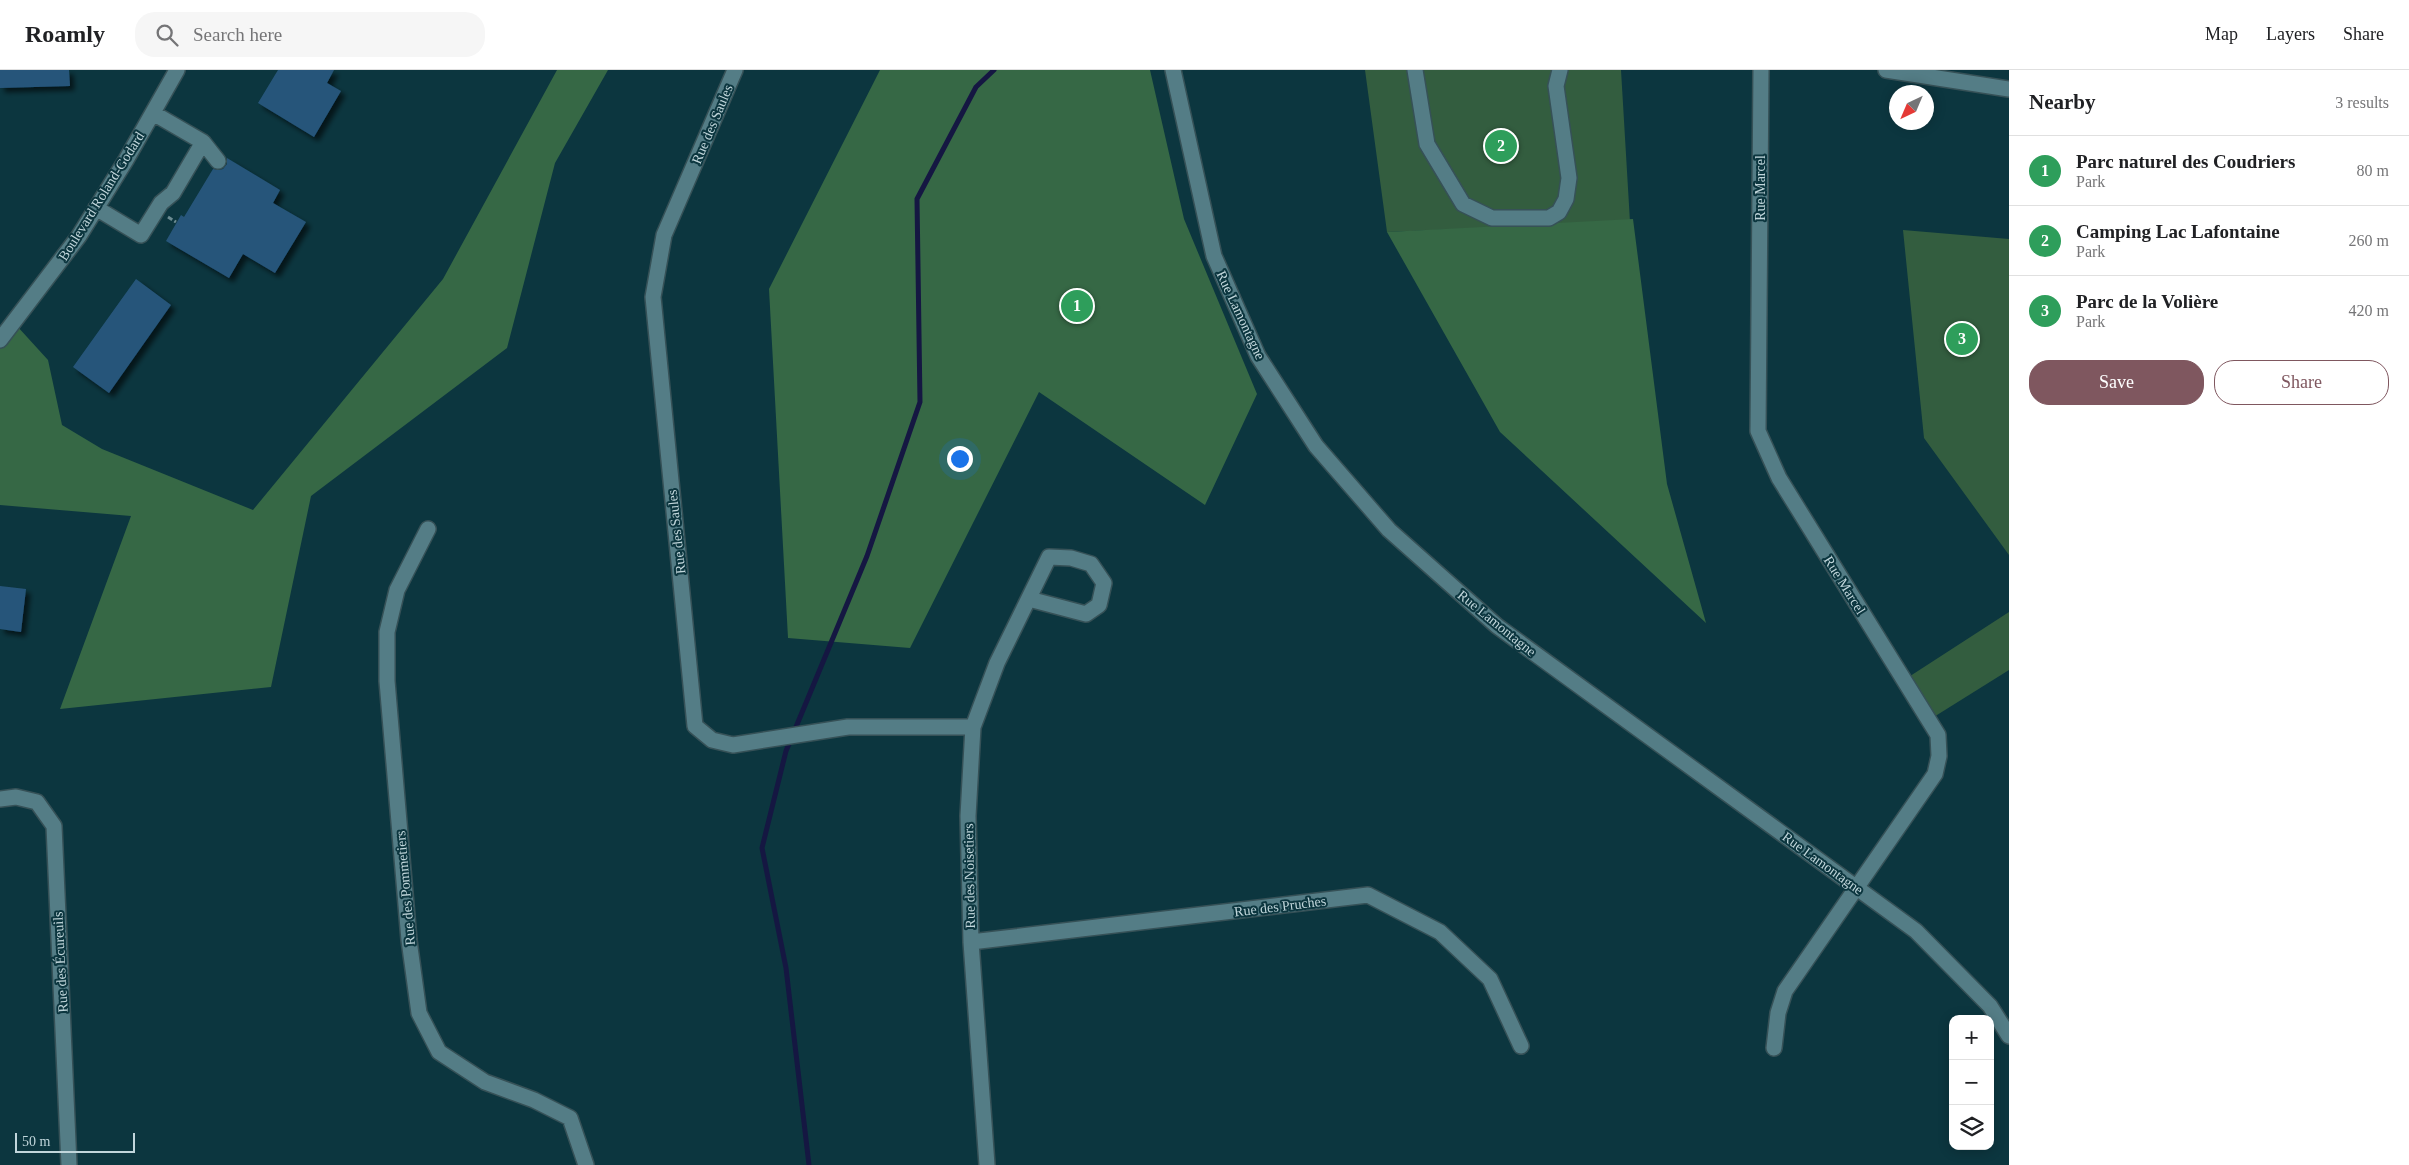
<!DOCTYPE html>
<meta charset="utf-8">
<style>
:root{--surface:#fff;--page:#f6f6f6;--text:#202124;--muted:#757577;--line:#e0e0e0;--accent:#7f575f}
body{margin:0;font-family:"Times New Roman",serif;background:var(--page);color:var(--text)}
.controls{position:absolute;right:15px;bottom:15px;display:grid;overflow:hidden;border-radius:10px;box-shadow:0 2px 12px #0003}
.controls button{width:45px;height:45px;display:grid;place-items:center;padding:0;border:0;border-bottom:1px solid var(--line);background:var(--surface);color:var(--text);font:25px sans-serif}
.compass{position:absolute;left:1889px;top:15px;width:45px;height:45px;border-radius:50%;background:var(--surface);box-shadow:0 2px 12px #0003;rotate:224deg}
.scale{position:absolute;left:15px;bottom:12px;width:120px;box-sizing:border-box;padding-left:5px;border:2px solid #c1d6db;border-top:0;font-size:14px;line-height:18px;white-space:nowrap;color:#c1d6db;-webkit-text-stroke:4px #0c363f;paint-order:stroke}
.you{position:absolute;left:959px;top:388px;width:18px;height:18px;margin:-12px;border:4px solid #fff;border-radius:50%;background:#1a73e8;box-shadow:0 0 0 8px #1a73e833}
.badge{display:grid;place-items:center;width:32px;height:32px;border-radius:50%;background:var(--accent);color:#fff;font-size:16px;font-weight:700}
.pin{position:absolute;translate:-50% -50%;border:2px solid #fff;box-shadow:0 1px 5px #0006}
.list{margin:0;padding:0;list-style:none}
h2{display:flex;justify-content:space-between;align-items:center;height:65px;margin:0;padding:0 20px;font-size:21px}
h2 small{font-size:16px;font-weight:400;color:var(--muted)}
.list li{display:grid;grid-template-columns:32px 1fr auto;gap:15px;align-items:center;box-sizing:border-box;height:70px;padding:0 20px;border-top:1px solid var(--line)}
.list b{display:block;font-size:19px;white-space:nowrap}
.list p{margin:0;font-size:16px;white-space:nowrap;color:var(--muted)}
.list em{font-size:16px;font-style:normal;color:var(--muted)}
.actions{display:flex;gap:10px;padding:15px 20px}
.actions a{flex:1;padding:11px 0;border:1px solid var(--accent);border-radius:20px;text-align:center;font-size:18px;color:var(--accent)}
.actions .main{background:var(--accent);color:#fff}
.icon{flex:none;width:28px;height:28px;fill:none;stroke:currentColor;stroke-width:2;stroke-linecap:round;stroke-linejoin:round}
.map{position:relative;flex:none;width:2009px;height:1095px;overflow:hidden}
header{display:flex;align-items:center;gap:30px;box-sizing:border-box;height:70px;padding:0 25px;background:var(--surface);border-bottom:1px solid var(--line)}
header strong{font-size:24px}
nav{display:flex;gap:28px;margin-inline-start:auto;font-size:18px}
.search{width:350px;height:45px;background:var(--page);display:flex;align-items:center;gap:12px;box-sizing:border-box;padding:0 18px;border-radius:20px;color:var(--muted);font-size:19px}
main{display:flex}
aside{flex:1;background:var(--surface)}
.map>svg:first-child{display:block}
.green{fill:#335d3f}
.forest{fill:#366845}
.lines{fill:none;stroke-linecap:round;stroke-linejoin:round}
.stream{stroke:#151742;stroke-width:5}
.building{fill:#27557a;filter:url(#shadow)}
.minor-casing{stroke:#365157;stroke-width:18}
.path{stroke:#6d8c93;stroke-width:3;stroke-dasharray:5 2.5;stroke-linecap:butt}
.minor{stroke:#547d86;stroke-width:15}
.labels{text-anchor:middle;stroke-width:4;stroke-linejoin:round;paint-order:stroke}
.street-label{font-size:14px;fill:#c1d6db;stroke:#0c363f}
</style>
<header>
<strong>Roamly</strong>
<div class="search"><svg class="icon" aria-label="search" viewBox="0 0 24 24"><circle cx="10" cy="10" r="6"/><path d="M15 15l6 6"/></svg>Search here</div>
<nav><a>Map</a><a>Layers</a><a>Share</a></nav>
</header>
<main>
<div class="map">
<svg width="2009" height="1095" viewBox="0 0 2009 1095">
<defs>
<filter id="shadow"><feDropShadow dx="4.5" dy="4.5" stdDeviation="2.5" flood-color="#0009"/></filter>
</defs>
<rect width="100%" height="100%" fill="#0c363f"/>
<path class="green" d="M1365 0H1621L1630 152 1387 162Z
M1903 160 2009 169V485L1924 368Z
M2009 542V600L1929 650 1904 610Z"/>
<path class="forest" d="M557 0H608L555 93 507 278 311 426 271 617 60 639 131 446 0 435V279L17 256 48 290 62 355 102 379 253 440 443 209Z
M880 0H1150L1184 149 1257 324 1205 435 1039 322 910 578 788 568 769 219Z
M1633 149 1667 414 1706 553 1500 362 1387 162Z"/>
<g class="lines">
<path class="stream" d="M809 1095 786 898 762 778 786 681 867 486 920 332 917 129 976 17 994 0"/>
</g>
<path class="building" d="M0 0H69L70 16 0 18Z
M278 0H334L327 13 341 21 314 67 258 33Z
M227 88 280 120 273 133 306 152 275 203 243 184 229 208 166 171 181 145 184 147 213 99 219 100 223 99 227 94Z
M136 209 171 235 109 323 73 297Z
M0 516 26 519 21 562 0 559Z"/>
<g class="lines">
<g class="minor-casing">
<path id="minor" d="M735 0 664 165 653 227 695 656 712 670 733 675 848 657H973
M1173 0 1214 186 1258 286 1316 376 1389 460 1497 556 1916 861 1990 936 2009 966
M1415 0 1427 74 1463 134 1492 148H1549L1559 142 1566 129 1569 108 1556 16 1560 0
M1761 0 1758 361 1779 408 1938 665 1939 686 1935 704 1785 921 1778 943 1774 978
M1886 0 2009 19
M203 72 218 91
M96 138 141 165 161 133 173 123 203 72 153 43
M0 270 79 166 126 90 177 0
M428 459 397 520 387 562V611L409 870 419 943 439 982 485 1012 534 1030 570 1048 586 1095
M0 729 16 727 37 732 54 756 69 1095
M971 872 1368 825 1440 862 1490 909 1521 976
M987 1095 971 872 968 746 973 657 997 593 1049 487 1071 488 1091 494 1104 513 1099 535 1086 544 1029 529"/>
</g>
<path class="path" d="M168 147 176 152"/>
<use href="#minor" class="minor"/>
</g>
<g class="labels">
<g class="street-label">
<text transform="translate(712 54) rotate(-67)" y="5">Rue des Saules</text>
<text transform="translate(1760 118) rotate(-90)" y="5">Rue Marcel</text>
<text transform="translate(101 126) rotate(-58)" y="5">Boulevard Roland-Godard</text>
<text transform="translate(1241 245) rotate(65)" y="5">Rue Lamontagne</text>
<text transform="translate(676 462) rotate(-96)" y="5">Rue des Saules</text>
<text transform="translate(1845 515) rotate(58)" y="5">Rue Marcel</text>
<text transform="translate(1497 553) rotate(39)" y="5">Rue Lamontagne</text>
<text transform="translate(1823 793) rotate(36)" y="5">Rue Lamontagne</text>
<text transform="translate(969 806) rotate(-91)" y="5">Rue des Noisetiers</text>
<text transform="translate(405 818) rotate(-95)" y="5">Rue des Pommetiers</text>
<text transform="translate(1280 836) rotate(-7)" y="5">Rue des Pruches</text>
<text transform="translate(60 892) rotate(-93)" y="5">Rue des Écureuils</text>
</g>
</g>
</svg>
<div class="controls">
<button>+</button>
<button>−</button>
<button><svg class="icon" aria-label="layers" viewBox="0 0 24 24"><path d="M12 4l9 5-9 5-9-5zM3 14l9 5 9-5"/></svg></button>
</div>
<svg class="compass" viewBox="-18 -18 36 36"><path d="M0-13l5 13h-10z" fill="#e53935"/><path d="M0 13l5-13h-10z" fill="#757577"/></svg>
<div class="scale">50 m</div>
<div class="you"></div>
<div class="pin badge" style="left:1077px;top:236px;background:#2e9e5b">1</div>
<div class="pin badge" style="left:1501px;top:76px;background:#2e9e5b">2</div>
<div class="pin badge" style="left:1962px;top:269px;background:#2e9e5b">3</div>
</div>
<aside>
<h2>Nearby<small>3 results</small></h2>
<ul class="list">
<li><span class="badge" style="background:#2e9e5b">1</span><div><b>Parc naturel des Coudriers</b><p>Park</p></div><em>80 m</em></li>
<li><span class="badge" style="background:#2e9e5b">2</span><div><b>Camping Lac Lafontaine</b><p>Park</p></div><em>260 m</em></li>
<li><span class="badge" style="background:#2e9e5b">3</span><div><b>Parc de la Volière</b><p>Park</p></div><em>420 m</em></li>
</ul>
<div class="actions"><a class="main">Save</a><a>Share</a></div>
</aside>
</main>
